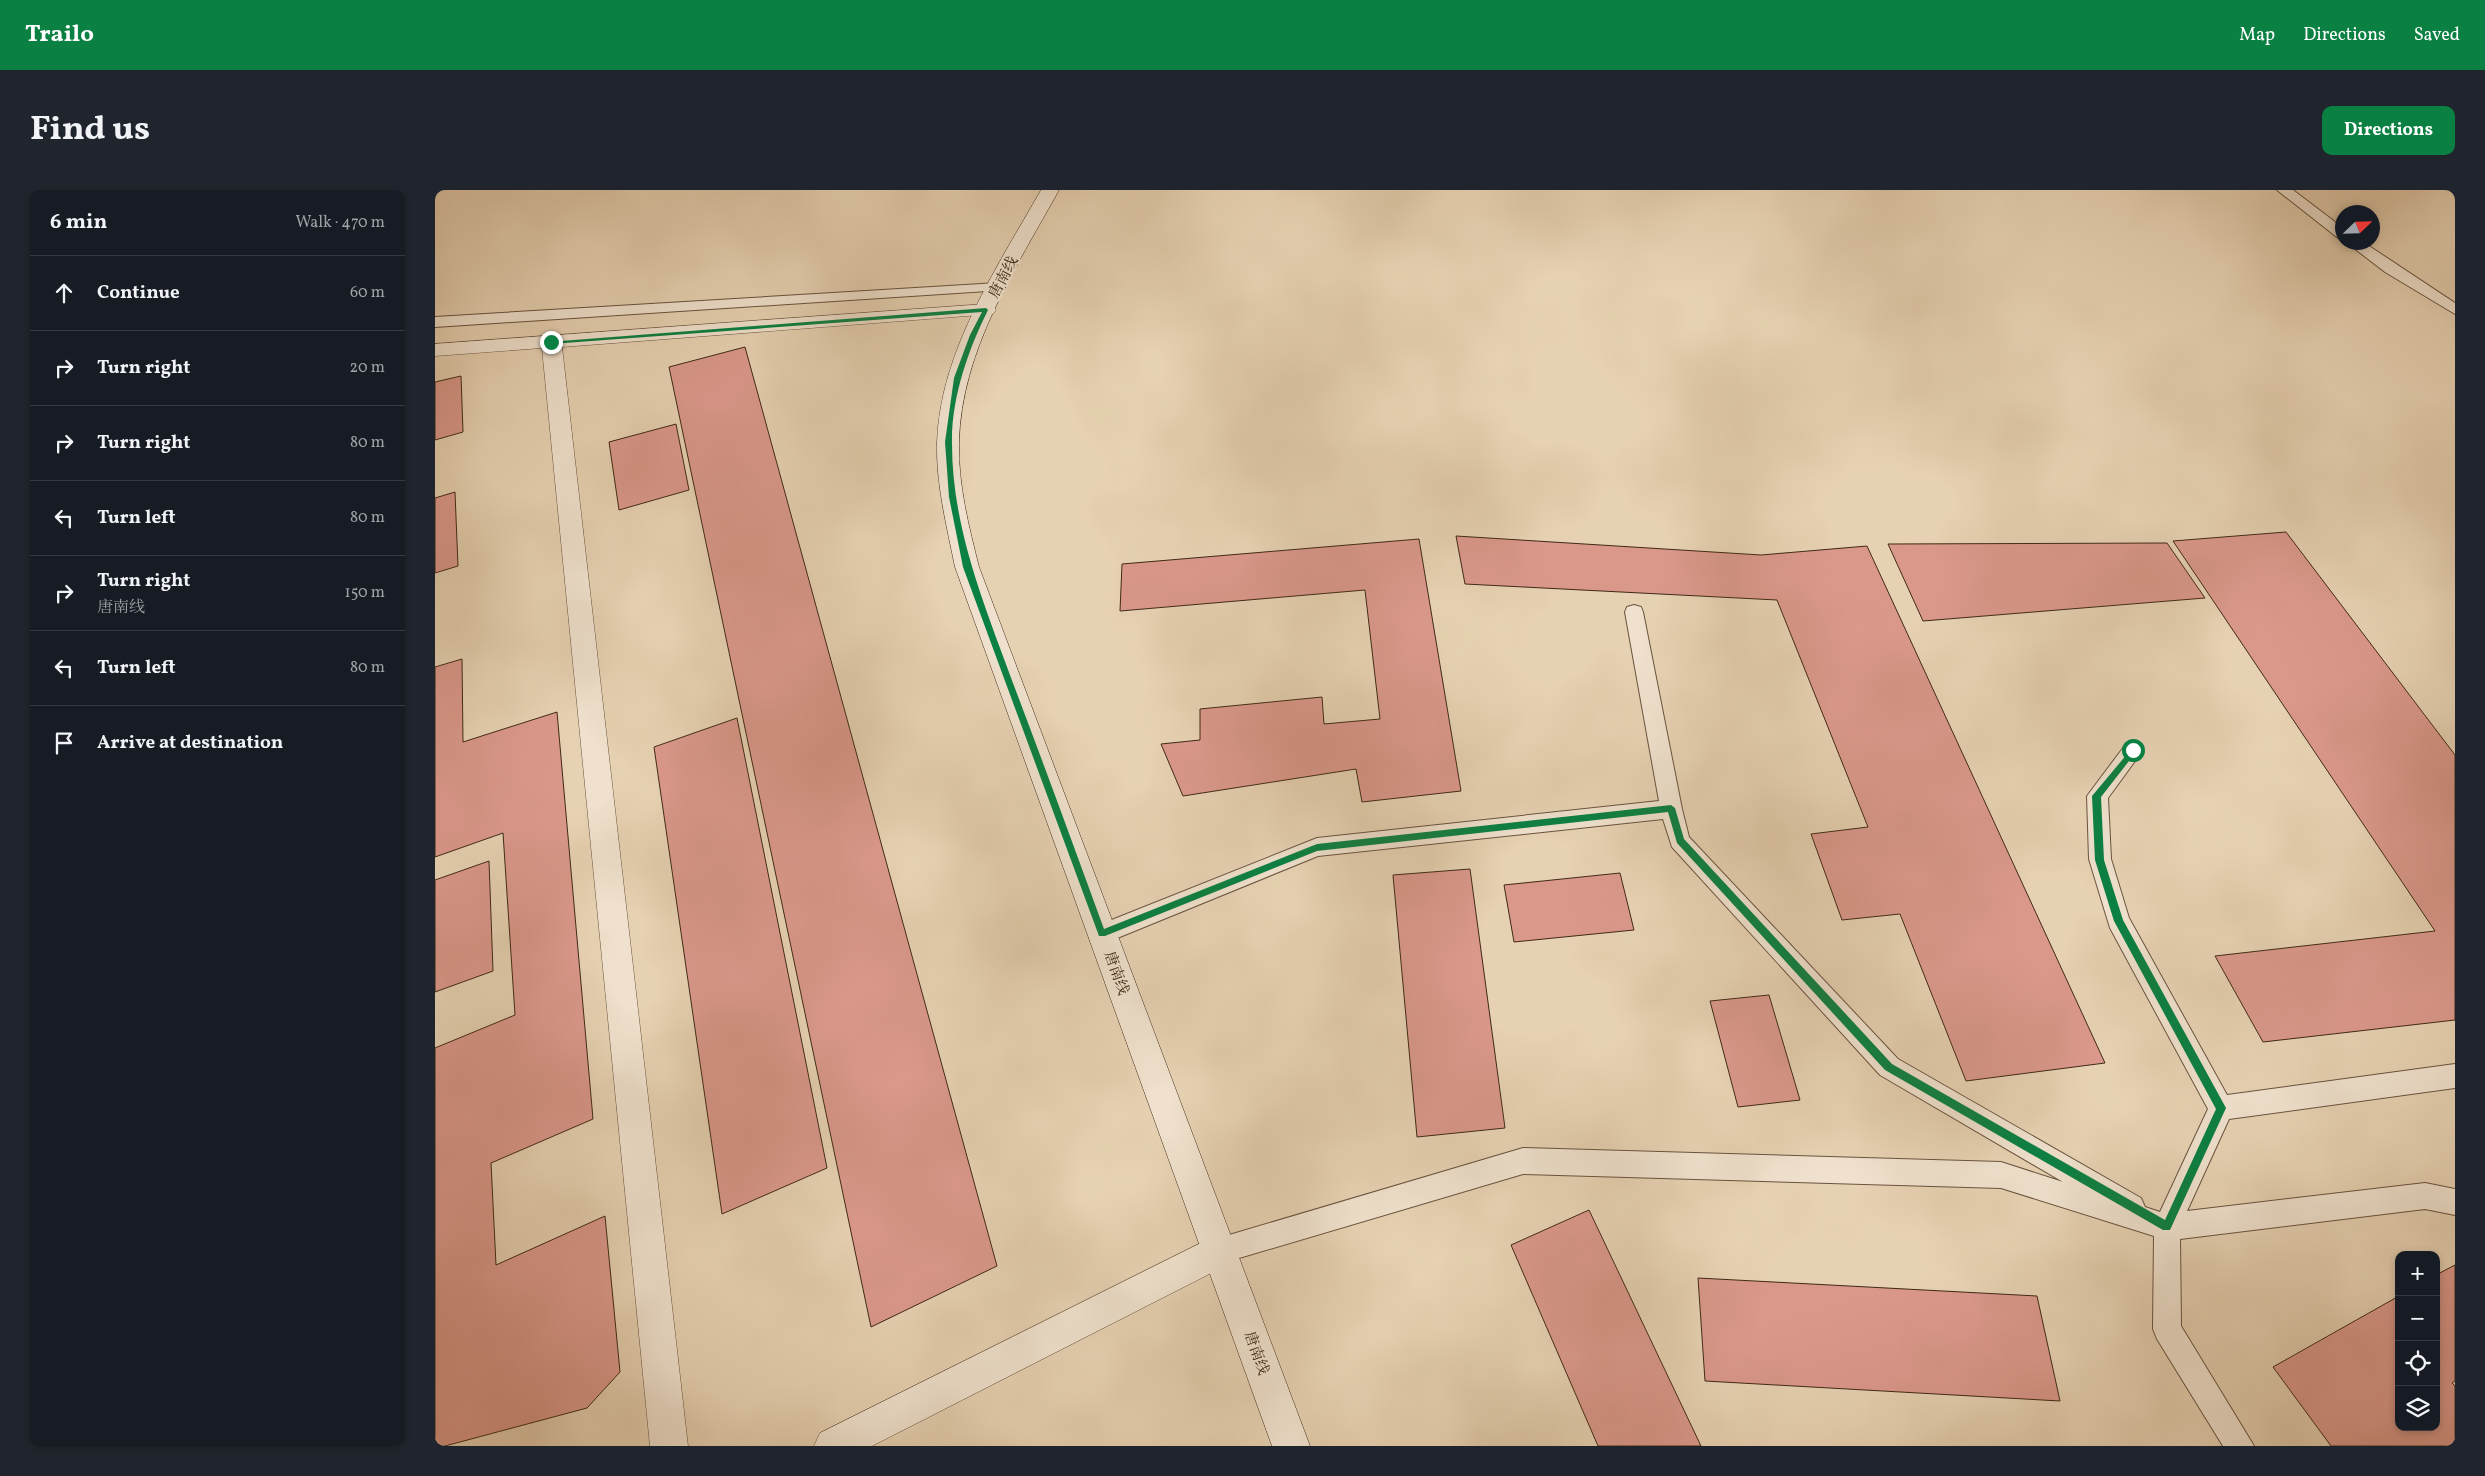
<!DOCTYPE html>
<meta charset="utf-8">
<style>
:root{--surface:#171b24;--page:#20242c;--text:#f1f3f6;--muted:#9ea1a6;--line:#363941;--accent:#0b8043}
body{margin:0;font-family:Vollkorn,"Noto Serif SC",serif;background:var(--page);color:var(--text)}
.controls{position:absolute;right:15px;bottom:15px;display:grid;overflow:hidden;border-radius:10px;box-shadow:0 2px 8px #0003}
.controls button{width:45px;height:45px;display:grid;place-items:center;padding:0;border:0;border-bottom:1px solid var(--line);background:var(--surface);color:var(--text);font:25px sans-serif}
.compass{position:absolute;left:1900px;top:15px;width:45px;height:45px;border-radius:50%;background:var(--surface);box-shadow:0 2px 8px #0003;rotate:67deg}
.stop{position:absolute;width:15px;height:15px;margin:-11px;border:4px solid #0b8043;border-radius:50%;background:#fff}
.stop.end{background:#0b8043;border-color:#fff;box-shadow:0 1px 5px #0008}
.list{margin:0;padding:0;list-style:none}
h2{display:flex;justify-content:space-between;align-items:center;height:65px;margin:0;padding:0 20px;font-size:21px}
h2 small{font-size:16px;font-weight:400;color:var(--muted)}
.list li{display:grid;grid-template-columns:32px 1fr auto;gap:15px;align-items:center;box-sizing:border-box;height:75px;padding:0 20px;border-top:1px solid var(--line)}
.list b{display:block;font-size:19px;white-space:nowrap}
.list p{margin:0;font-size:16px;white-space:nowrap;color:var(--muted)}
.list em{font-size:16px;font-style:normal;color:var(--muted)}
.icon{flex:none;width:28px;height:28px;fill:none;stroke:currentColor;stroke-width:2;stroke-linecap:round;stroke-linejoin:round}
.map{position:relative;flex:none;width:2020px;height:1256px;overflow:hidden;border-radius:10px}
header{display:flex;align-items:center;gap:30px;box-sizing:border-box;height:70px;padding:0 25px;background:var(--accent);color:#fff}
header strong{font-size:24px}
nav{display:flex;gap:28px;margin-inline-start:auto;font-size:18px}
.intro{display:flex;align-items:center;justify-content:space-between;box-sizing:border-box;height:120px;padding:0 30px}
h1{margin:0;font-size:35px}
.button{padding:12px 22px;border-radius:10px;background:var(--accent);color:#fff;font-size:18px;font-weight:700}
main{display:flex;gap:30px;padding:0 30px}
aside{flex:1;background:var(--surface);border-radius:10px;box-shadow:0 2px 8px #0003}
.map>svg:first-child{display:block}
.building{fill:#da988b;stroke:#402917}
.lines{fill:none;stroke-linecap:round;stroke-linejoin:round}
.lane-casing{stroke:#6a533e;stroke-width:2}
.street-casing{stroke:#6a533e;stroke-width:1}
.secondary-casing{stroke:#402917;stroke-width:1}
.lane{fill:#efe1cd;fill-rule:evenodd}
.street{fill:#efe1cd;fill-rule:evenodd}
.secondary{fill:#efe1cd;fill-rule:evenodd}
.route{fill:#0b8043}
.labels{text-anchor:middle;stroke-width:4.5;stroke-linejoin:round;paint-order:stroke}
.street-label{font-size:15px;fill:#402917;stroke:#efe1cd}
</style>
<header>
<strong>Trailo</strong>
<nav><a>Map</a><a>Directions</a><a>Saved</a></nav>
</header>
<div class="intro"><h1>Find us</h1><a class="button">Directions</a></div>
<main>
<aside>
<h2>6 min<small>Walk · 470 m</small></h2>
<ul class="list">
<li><svg class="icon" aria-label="ahead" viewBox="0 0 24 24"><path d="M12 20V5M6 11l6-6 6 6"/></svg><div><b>Continue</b></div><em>60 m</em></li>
<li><svg class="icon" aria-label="right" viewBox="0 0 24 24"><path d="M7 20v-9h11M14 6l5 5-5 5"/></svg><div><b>Turn right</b></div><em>20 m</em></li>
<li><svg class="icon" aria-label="right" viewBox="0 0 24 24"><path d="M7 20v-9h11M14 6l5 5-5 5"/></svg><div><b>Turn right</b></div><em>80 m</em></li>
<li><svg class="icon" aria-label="left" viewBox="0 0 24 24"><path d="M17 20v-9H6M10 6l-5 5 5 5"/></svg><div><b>Turn left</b></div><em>80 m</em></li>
<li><svg class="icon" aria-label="right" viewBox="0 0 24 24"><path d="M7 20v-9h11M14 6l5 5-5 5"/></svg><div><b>Turn right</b><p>唐南线</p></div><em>150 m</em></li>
<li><svg class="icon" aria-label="left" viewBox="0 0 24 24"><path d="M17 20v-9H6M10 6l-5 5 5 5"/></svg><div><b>Turn left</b></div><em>80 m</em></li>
<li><svg class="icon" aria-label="arrive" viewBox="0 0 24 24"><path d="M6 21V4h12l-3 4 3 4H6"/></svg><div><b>Arrive at destination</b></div></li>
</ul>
</aside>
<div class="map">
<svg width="2020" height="1256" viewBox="0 0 2020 1256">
<rect width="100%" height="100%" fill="#e6d1b2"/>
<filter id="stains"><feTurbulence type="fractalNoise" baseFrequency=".004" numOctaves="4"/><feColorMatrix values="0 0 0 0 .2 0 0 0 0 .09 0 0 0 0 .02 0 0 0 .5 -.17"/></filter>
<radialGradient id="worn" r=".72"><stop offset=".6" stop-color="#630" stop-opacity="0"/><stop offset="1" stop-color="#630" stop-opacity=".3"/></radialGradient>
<path class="building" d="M310 157 562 1076 436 1137 234 177Z
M26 186 28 242 0 250V192Z
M241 234 254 300 184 320 174 252Z
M20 302 23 376 0 383V308Z
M1851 342 2020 565V830L1828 852 1780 766 2000 741 1738 351Z
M1021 346 1326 365 1432 356 1670 873 1531 891 1465 724 1407 730 1376 644 1433 637 1342 410 1030 394Z
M984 349 1026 601 927 612 921 579 748 606 726 554 765 550V519L887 507 889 534 945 529 930 400 685 421 687 374Z
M1732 353 1770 408 1488 431 1453 354Z
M27 469 28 552 122 522 158 929 56 973 61 1075 170 1026 185 1182 152 1218 10 1256H0V858L80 825 68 643 0 667V477Z
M302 528 392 978 287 1024 219 557Z
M54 671 58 781 0 802V690Z
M1035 679 1070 938 982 947 958 685Z
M1185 683 1199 740 1079 752 1069 695Z
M1334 805 1365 910 1303 917 1275 811Z
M1154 1020 1266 1256H1163L1076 1055Z
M2020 1075V1191L2017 1193 2020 1196V1256H1896L1838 1177 1964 1106V1237H2001V1085Z
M1263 1088 1602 1106 1625 1211 1270 1191Z"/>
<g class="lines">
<g class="lane-casing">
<path id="lane" d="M1842 0H1858L1908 38V49L1903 48Z
M1911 52H1928L2020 113V124L1950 82Z
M563 93 570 97 568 100 0 137V127Z
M1199 415 1206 417 1208 422 1247 619 1254 647 1463 869 1706 1008 1710 1017 1725 1022 1773 919 1675 738 1654 669 1652 606 1691 554 1698 552 1705 554 1708 560 1673 608 1676 669 1694 728 1792 905 2020 874V898L1794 929 1752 1021 1990 993 2020 999V1025L1990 1019 1745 1049 1746 1136 1819 1256H1788L1722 1149 1718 1139 1719 1046 1566 998 1088 984 784 1074 775 1070 771 1061 775 1052 784 1048 1088 958 1566 972 1628 992 1445 885 1237 657 1228 629 883 666 675 751 667 754 659 751 656 744 659 737 882 648 1224 611 1190 422 1192 417Z"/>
</g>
<g class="street-casing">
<path id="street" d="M551 114 558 116 561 120 558 124 127 157 253 1256H215L107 158 0 166V154Z
M784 1044 796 1049 801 1061 796 1073 437 1256H379L385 1243Z"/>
</g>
<g class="secondary-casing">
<path id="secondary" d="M606 0H624C581 78 526 160 524 253 523 295 534 337 544 377L875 1256H837L520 377C512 337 501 295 502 253 505 161 562 78 606 0Z"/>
</g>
<use href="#lane" class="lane"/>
<use href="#street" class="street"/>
<use href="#secondary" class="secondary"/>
</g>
<path class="route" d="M551 118 553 120C533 160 516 209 517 254 517 341 552 421 581 501 611 580 640 660 669 739L882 654 1236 615 1240 618 1249 649 1457 874 1730 1030 1781 919 1679 731 1660 670 1657 606 1698 557 1701 558V562L1666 607 1669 670 1688 730 1791 918 1735 1040H1728L1450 880 1242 653 1233 622 882 661 670 746H664L528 377 514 307 510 252 519 188 535 145 547 122 116 154 113 152Z"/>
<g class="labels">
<g class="street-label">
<text transform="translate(568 87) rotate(-62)" y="5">唐南线</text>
<text transform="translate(682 783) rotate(70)" y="5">唐南线</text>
<text transform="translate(822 1163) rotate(70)" y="5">唐南线</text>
</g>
</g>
<rect width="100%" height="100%" filter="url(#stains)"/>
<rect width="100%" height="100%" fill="url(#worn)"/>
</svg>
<div class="controls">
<button>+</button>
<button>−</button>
<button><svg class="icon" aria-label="locate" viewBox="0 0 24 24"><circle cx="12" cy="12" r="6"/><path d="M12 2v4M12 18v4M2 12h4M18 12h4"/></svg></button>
<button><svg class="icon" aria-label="layers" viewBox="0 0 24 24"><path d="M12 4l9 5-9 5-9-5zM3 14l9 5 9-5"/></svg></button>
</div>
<svg class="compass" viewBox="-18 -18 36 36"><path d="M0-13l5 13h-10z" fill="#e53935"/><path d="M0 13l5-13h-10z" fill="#9ea1a6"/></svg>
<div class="stop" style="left:1698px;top:560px"></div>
<div class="stop end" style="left:116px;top:152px"></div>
</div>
</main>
